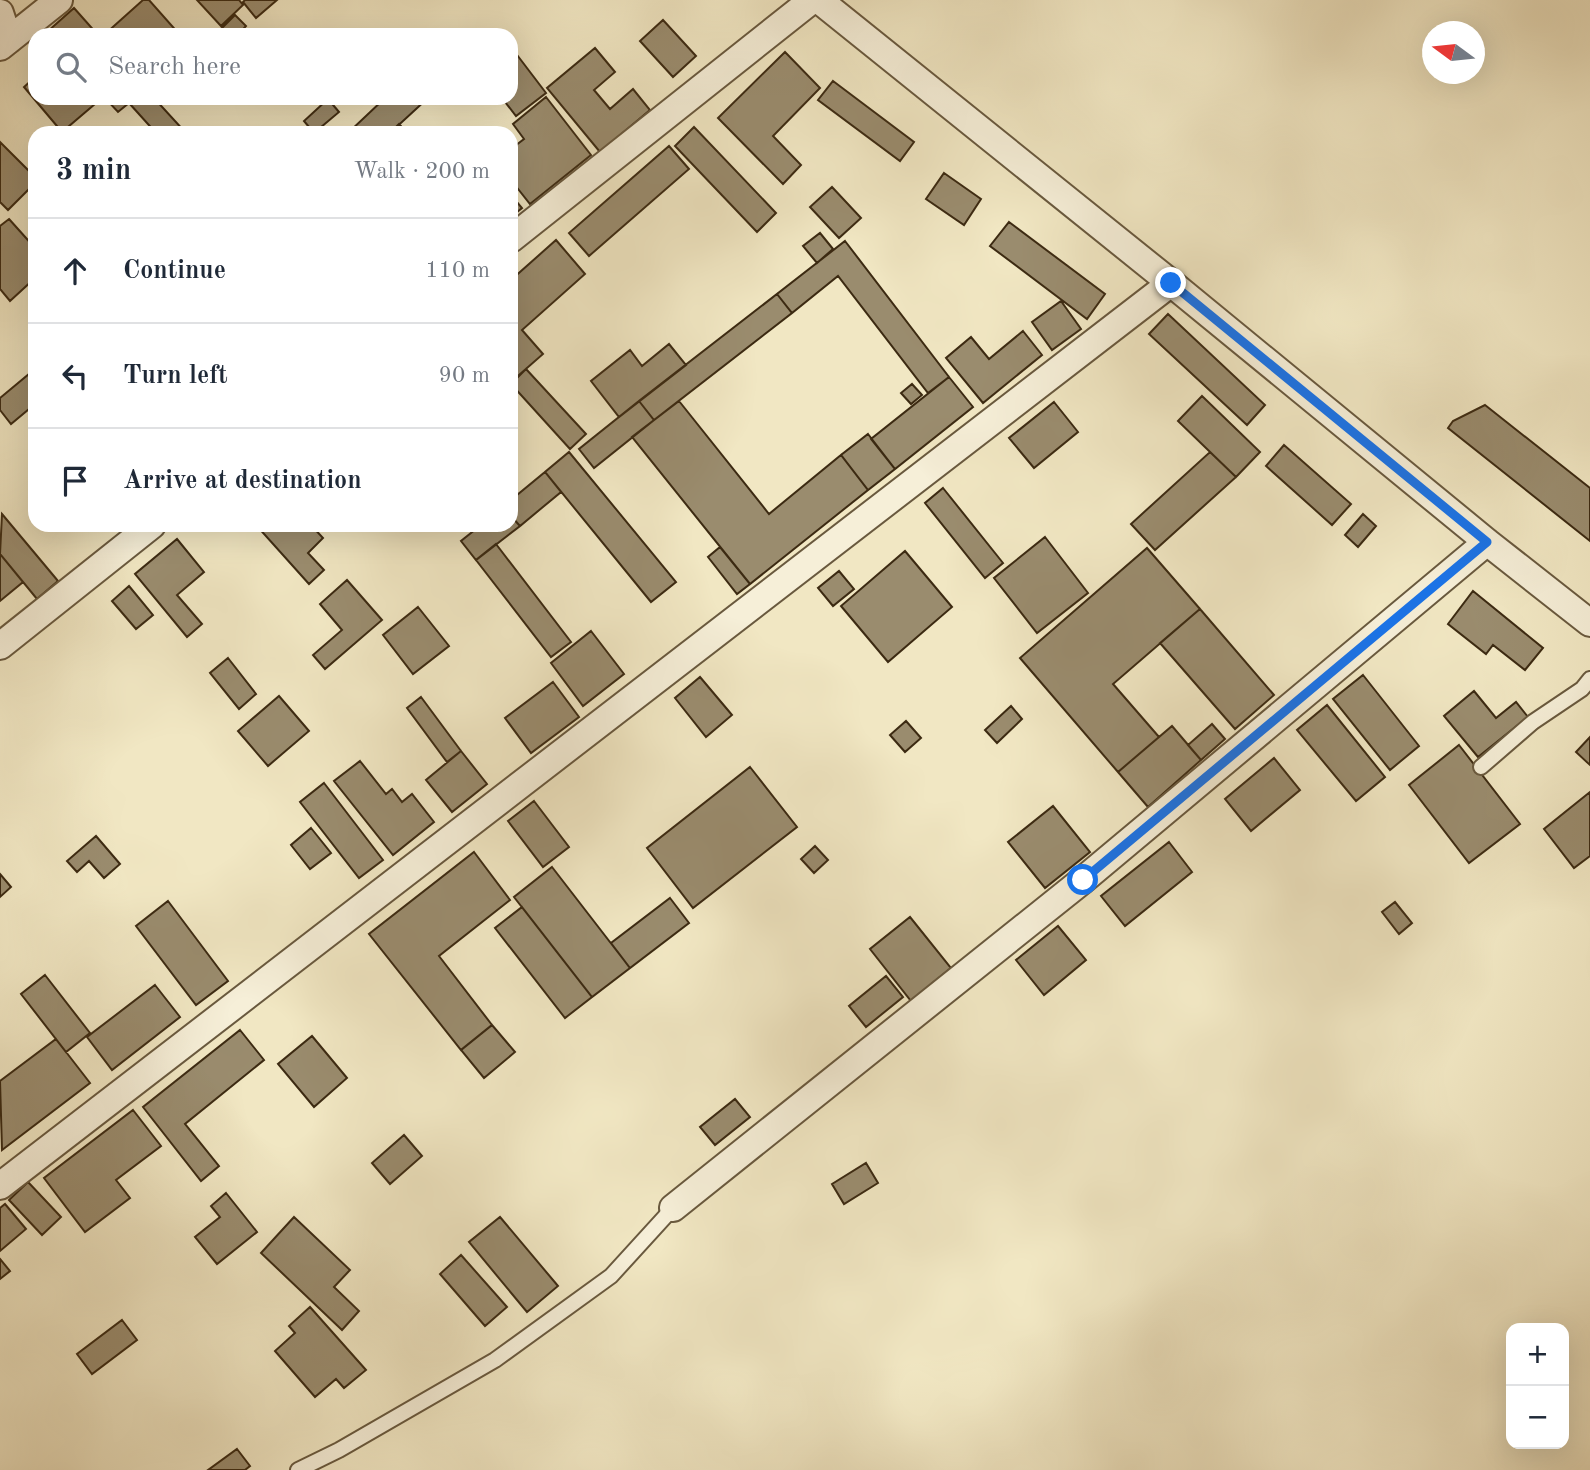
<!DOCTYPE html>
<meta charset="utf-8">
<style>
:root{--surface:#fff;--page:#f6f6f7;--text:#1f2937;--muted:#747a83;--line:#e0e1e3}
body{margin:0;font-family:"Old Standard TT",serif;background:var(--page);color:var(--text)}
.controls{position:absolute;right:21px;bottom:21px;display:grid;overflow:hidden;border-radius:14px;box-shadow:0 7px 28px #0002}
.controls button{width:63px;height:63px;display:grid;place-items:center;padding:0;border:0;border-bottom:2px solid var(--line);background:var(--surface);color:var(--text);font:35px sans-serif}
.compass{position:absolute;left:1422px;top:21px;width:63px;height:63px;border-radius:50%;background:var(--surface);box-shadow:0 7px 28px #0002;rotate:285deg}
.stop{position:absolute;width:21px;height:21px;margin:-16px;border:5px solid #1a73e8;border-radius:50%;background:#fff}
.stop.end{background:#1a73e8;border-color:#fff;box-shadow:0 2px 7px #0008}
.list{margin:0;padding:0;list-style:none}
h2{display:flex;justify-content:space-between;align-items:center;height:91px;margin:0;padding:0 28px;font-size:30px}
h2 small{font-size:23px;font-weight:400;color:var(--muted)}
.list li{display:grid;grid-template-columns:46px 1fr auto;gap:21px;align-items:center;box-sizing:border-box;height:105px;padding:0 28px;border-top:2px solid var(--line)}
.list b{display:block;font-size:26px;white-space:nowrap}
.list em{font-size:23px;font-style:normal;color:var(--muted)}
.icon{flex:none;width:38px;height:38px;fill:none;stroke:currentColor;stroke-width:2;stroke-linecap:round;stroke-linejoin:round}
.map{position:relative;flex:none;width:1590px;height:1470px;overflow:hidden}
.search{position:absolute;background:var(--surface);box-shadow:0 7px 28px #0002;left:28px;top:28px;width:490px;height:77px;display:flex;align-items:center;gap:18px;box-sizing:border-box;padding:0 24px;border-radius:21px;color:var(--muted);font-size:26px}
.panel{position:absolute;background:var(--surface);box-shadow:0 7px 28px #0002;left:28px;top:126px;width:490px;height:406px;border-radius:21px}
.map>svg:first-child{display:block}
.building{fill:#9a8c6e;stroke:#3c2a12;stroke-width:2}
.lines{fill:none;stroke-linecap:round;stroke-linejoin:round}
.service-casing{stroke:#69593e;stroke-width:18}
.minor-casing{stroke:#69593e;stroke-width:30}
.service{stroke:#f6efd8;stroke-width:14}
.minor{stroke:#f6efd8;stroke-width:26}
.route{stroke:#1a73e8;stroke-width:9}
</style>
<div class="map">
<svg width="1590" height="1470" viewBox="0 0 1590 1470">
<rect width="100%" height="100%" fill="#f1e7c3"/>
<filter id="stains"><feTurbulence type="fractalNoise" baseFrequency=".00286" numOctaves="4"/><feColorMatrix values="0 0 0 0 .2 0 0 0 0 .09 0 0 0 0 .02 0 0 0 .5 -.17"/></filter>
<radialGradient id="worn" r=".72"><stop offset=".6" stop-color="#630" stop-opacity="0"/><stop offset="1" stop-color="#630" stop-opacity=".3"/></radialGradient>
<path class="building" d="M143 0H149L180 35H106L105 34Z
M197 0H239L243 5 221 26Z
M245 0H277L256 18 243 2Z
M74 8 98 35H50L47 32Z
M235 15 246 26 238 35H215Z
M663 20 696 56 673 77 640 41Z
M511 47 546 93 516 116 502 98H511Z
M595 48 615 72 594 90 610 109 633 89 650 110 600 152 547 88Z
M785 52 820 88 773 136 801 165 783 184 718 118Z
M35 77V98H102L62 132 24 87Z
M833 81 914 142 900 161 818 100Z
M546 97 591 155 530 204 511 180V149L524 139 513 124Z
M105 98H154L186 133H156L129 103 118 112Z
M385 98H428L390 133H348Z
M328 99 339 112 314 133 304 121Z
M399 124 407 133H390Z
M694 127 776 213 757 232 675 146Z
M0 142 35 177V183L8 210 0 202Z
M669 146 689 169 589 256 569 233Z
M944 173 981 199 964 225 926 199Z
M832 187 861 218 839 238 810 207Z
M511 195 522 208 511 217Z
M9 219 35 248V278L10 301 0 289V226Z
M1009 222 1105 294 1087 319 990 246Z
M820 233 833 249 817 263 803 246Z
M556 240 585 274 522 330 543 354 511 382V280Z
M845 241 949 377 928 393 838 276 792 313 777 294Z
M777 294 792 313 654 420 639 401Z
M1061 301 1081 329 1052 350 1032 322Z
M1168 314 1265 405 1247 425 1149 334Z
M1023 331 1042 355 983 403 946 358 971 337 989 359Z
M669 344 686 365 619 417 591 381 630 350 642 366Z
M35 369V404L11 424 0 410V398Z
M526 369 586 434 570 449 511 384Z
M949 377 973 407 895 469 871 439Z
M912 384 922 395 911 404 901 393Z
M1202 396 1260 452 1236 477 1178 421Z
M639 401 654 420 594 468 579 449Z
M679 401 769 514 841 455 868 490 750 584 632 437Z
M1054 402 1078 432 1034 468 1009 438Z
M1485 405 1590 488V541L1448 428 1453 421Z
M868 434 895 469 868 490 841 455Z
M1284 445 1351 504 1332 525 1266 466Z
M569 452 676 582 651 602 545 472Z
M1210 452 1236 477 1155 550 1131 524Z
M545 472 561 492 520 526 511 516V500Z
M943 488 1003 563 985 578 925 503Z
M2 514 58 581 37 599 0 554Z
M1363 514 1376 526 1358 547 1345 535Z
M511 516 520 526 476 560 461 541 481 525H511Z
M256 525H311L323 538 308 553 324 570 309 584Z
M1045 537 1088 593 1037 633 994 578Z
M177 539 204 572 177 595 202 624 187 637 135 574Z
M496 544 571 642 551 657 476 560Z
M720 547 750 584 737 594 708 557Z
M1147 548 1200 609 1113 684 1159 737 1118 772 1020 658Z
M905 551 952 607 888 662 841 606Z
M0 554 23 582 0 601Z
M839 571 854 589 833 606 818 588Z
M347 580 382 620 325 669 313 655 342 630 320 604Z
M129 586 153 615 136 629 112 601Z
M1473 591 1543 648 1525 670 1493 645 1486 654 1448 624Z
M418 607 449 646 413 674 383 635Z
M1200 609 1274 695 1235 729 1160 643Z
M591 631 624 674 583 706 551 663Z
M228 658 256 694 239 709 210 673Z
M1363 675 1419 746 1390 770 1333 699Z
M700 677 732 715 706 737 675 698Z
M553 682 579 717 531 753 505 718Z
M1474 691 1496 718 1516 702 1528 717 1478 757 1444 716Z
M279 696 309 731 268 766 238 731Z
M421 697 461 751 447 762 407 708Z
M1327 705 1385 777 1356 801 1297 730Z
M1011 706 1022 719 997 743 985 730Z
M906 721 921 738 905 752 890 735Z
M1212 724 1225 739 1201 760 1188 745Z
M1172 726 1201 760 1148 807 1118 772Z
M1590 737V765L1576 752Z
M1459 745 1520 824 1469 863 1409 785Z
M461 751 487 784 452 812 426 780Z
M1274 758 1300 790 1251 831 1225 799Z
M360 761 386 794 392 789 402 802 412 794 434 822 393 855 334 781Z
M750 767 797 827 693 908 647 848Z
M324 783 383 860 359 878 300 802Z
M1590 792V856L1574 868 1544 829Z
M534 801 569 847 543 867 508 821Z
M1053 806 1090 852 1045 888 1008 842Z
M311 828 331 853 310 869 291 845Z
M96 836 120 864 104 878 89 861 77 872 67 861Z
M1169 842 1192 872 1125 926 1101 896Z
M815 846 828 860 814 873 801 859Z
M474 852 510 900 439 956 492 1025 461 1050 369 934Z
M552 867 630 968 592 997 514 897Z
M0 874 11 887 0 897Z
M670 898 689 923 630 968 611 943Z
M168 901 228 981 196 1005 136 926Z
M1395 902 1412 923 1399 934 1382 912Z
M522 907 592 997 565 1018 495 928Z
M910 917 951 968 911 1001 870 949Z
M1058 926 1086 960 1044 995 1016 960Z
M45 975 90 1033 66 1052 21 994Z
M886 976 903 997 866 1027 849 1006Z
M155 985 180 1017 112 1070 87 1037Z
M492 1025 515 1052 484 1078 461 1050Z
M240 1030 264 1060 185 1124 219 1166 201 1181 143 1107Z
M312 1036 347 1078 314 1107 278 1064Z
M56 1039 90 1083 2 1150 0 1081Z
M735 1099 750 1117 715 1145 700 1127Z
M133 1110 161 1146 116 1180 130 1198 85 1232 44 1178Z
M404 1135 422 1156 390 1184 372 1163Z
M866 1163 878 1183 844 1204 832 1184Z
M28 1182 61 1217 42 1235 9 1200Z
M226 1193 257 1232 217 1264 195 1237 220 1217 211 1206Z
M5 1204 26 1229 0 1251V1208Z
M294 1217 350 1270 334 1287 359 1311 342 1330 261 1253Z
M500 1217 558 1286 527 1312 469 1242Z
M461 1255 507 1307 485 1326 440 1274Z
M0 1259 10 1271 0 1279Z
M310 1307 366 1370 344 1388 336 1379 315 1397 275 1351 295 1333 289 1326Z
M122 1320 137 1340 92 1374 77 1354Z
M237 1449 250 1466 245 1470H208Z"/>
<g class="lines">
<g class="service-casing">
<path id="service" d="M1481 767 1533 722 1582 689 1590 679
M298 1470 339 1450 495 1360 611 1276 673 1208"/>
</g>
<g class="minor-casing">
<path id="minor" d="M819 0 1171 283 1487 542 1590 623
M0 13 9 40
M0 47 59 0
M511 239 812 0
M0 646 152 525
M0 1186 1171 283
M673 1208 1083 880 1487 542"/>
</g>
<use href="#service" class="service"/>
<use href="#minor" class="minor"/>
</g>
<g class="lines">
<path class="route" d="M1083 880 1487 542 1171 283"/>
</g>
<rect width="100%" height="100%" filter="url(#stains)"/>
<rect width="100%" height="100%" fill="url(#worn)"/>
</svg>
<div class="controls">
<button>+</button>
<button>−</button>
</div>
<svg class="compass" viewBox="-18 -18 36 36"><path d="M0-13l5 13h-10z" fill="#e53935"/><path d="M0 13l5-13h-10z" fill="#747a83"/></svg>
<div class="stop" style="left:1083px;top:880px"></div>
<div class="stop end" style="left:1171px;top:283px"></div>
<div class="search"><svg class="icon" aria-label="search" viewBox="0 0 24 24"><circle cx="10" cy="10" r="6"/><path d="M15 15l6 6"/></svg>Search here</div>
<section class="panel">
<h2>3 min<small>Walk · 200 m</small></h2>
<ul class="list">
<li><svg class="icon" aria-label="ahead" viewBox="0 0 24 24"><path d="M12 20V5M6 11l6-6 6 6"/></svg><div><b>Continue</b></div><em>110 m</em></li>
<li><svg class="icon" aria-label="left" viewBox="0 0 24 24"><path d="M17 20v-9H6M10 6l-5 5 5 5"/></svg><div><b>Turn left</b></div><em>90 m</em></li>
<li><svg class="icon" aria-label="arrive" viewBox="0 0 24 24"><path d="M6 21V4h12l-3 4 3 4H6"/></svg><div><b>Arrive at destination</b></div></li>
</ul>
</section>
</div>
